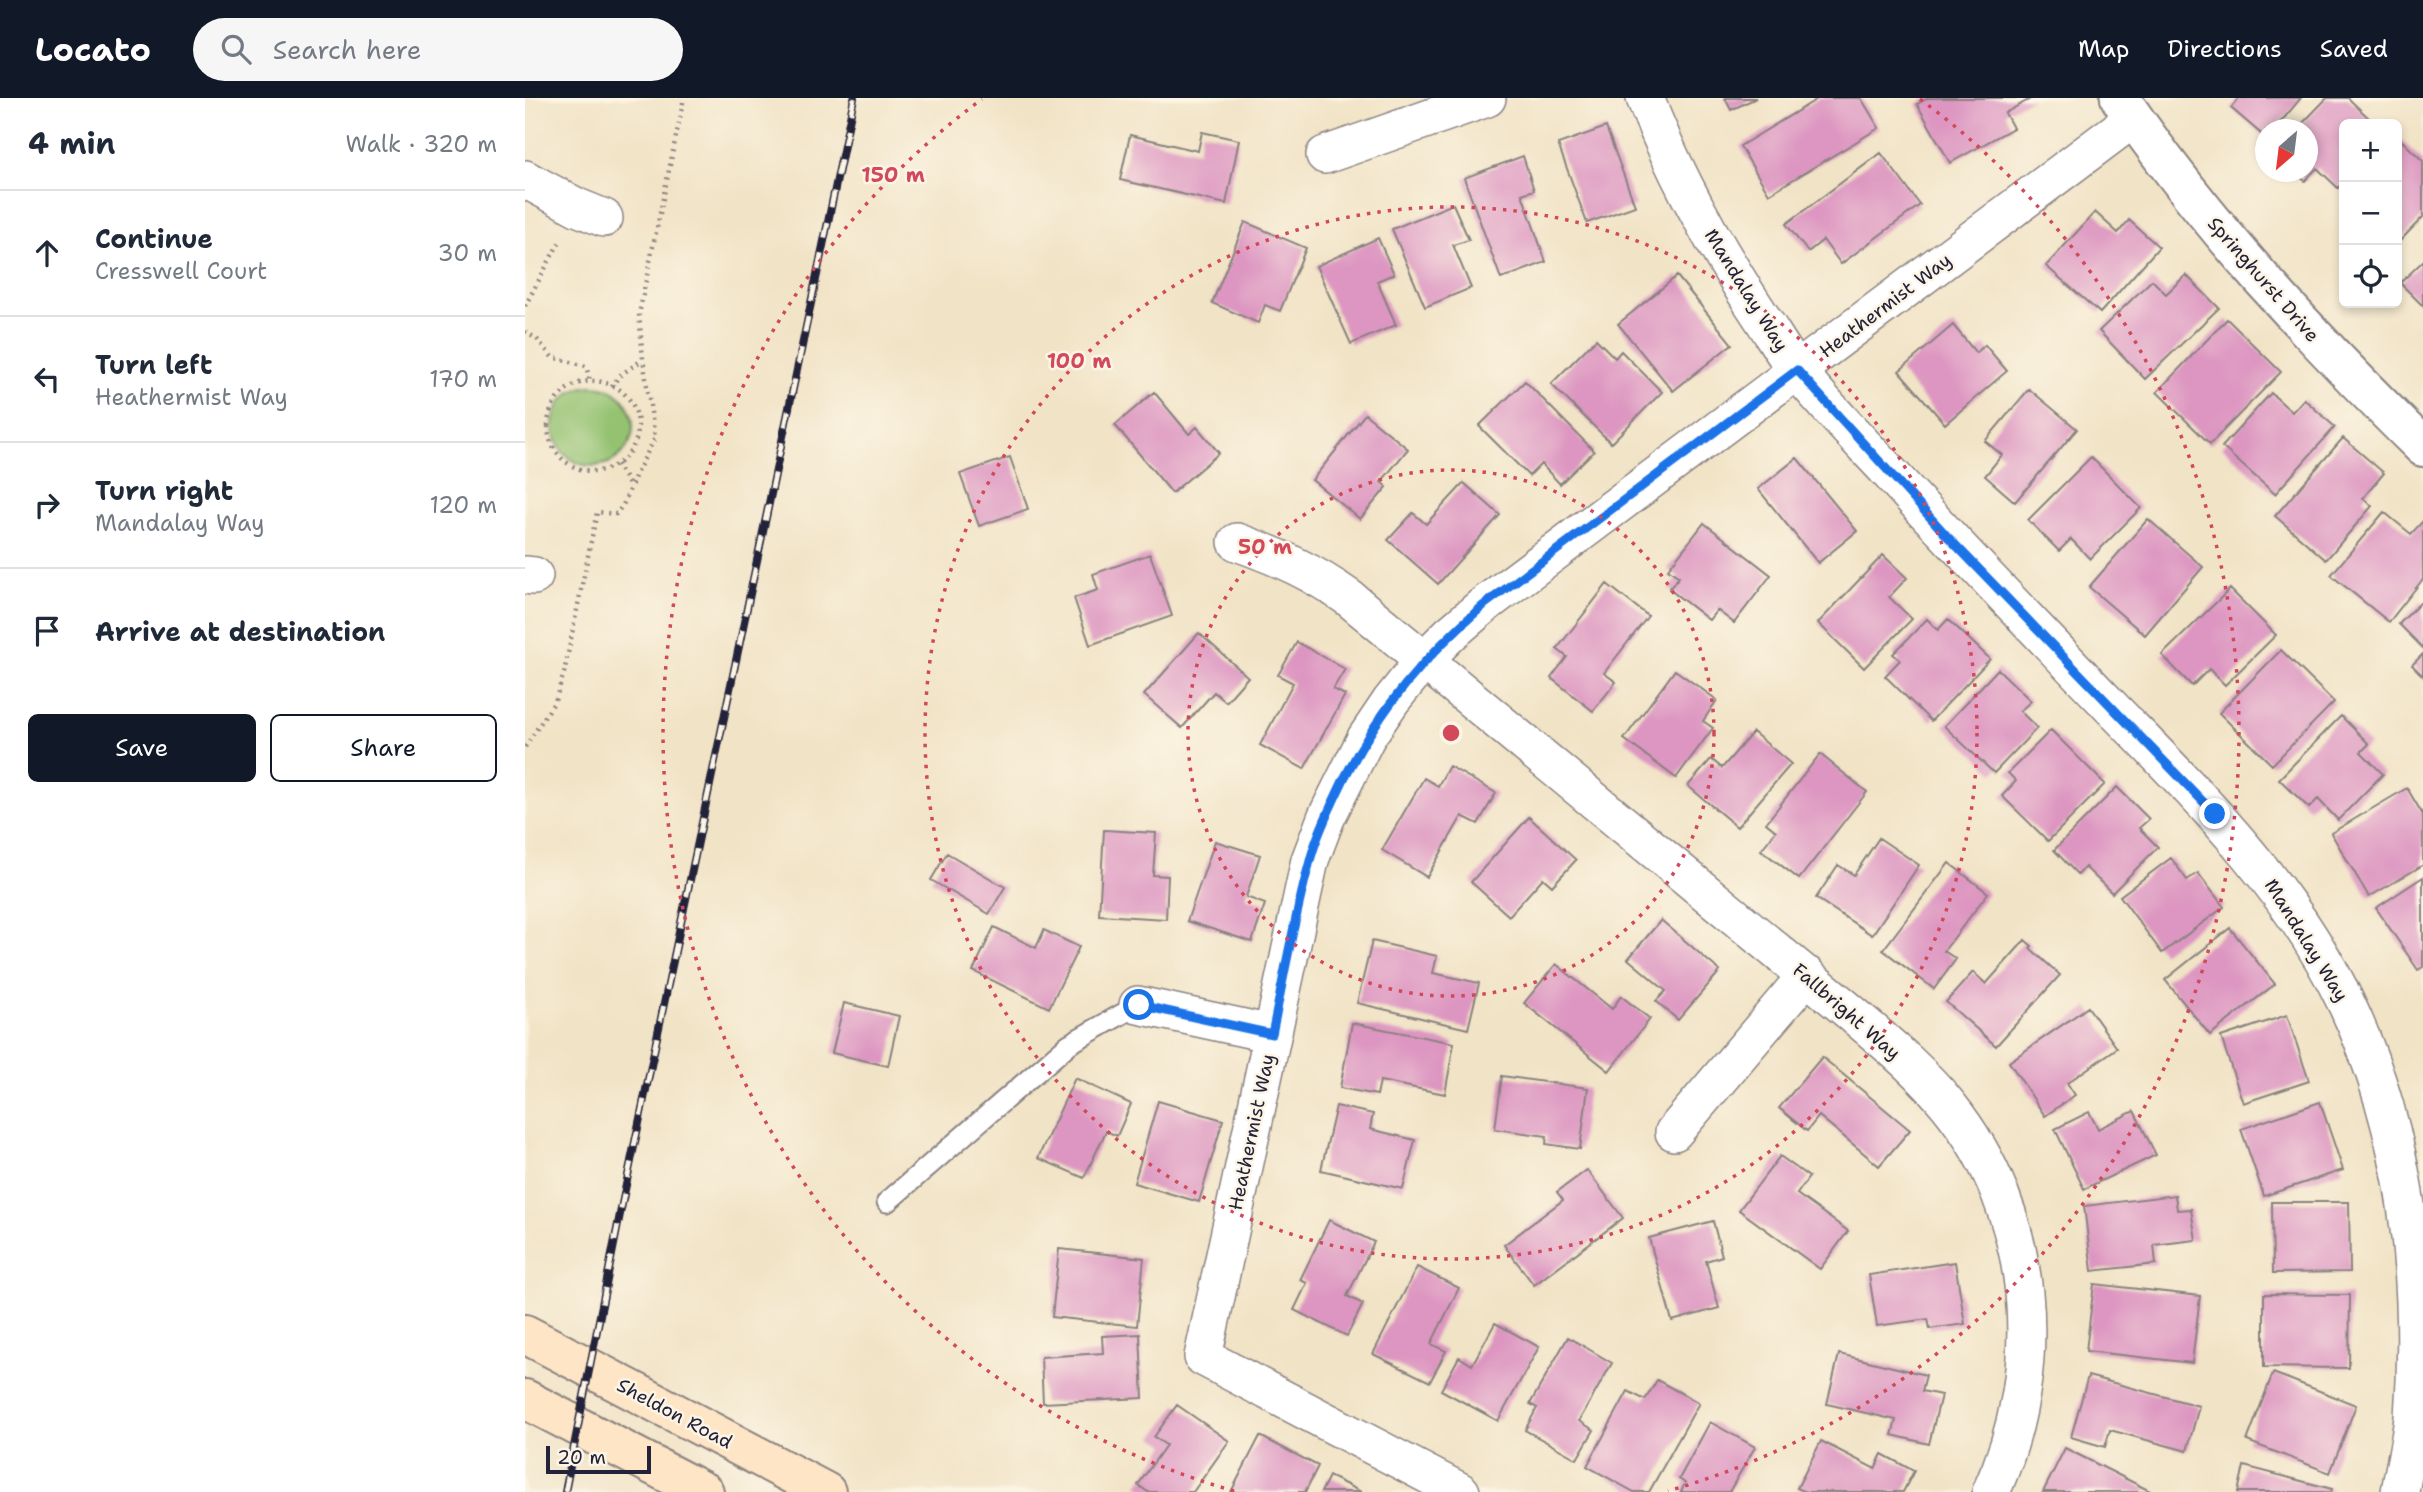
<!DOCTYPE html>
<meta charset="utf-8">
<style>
:root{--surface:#fff;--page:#f6f6f7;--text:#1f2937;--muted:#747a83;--line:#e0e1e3;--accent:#111827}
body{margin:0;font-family:"Shantell Sans",sans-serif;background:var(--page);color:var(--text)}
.controls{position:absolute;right:21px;top:21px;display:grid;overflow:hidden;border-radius:10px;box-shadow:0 4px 10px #0003}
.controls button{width:63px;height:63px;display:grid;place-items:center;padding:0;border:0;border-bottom:2px solid var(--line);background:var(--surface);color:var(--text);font:35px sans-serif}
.compass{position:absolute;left:1730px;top:21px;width:63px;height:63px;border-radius:50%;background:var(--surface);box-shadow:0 4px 10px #0003;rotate:208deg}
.scale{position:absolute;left:21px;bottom:18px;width:105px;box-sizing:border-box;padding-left:7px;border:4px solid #22223b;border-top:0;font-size:19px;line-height:24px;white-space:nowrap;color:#22223b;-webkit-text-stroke:5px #fcf5e5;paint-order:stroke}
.stop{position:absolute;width:21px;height:21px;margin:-16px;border:5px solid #1a73e8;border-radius:50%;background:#fff}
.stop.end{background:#1a73e8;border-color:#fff;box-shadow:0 2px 7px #0008}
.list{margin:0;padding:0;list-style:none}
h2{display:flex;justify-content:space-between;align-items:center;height:91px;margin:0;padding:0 28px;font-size:30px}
h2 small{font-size:23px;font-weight:400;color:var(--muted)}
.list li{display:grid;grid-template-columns:46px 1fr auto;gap:21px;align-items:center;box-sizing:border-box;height:126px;padding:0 28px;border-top:2px solid var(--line)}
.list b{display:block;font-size:26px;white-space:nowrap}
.list p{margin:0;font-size:23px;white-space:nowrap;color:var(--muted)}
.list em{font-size:23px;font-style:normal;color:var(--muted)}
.actions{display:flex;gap:14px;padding:21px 28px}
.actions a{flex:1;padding:16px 0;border:2px solid var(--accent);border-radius:10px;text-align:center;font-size:24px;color:var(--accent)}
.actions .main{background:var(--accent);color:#fff}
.icon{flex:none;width:38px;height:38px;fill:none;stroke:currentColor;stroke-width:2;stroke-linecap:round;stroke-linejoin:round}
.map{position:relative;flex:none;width:1898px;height:1394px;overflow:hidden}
header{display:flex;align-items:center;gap:42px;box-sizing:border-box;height:98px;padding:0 35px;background:var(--accent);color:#fff}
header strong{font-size:33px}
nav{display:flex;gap:38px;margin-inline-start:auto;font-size:24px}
.search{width:490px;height:63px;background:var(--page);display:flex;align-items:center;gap:18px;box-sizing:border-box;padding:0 24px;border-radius:38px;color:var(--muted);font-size:26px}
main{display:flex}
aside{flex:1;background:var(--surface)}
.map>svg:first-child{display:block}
.green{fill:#94c271;stroke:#5b7256;stroke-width:2}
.building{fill:#dd96c1}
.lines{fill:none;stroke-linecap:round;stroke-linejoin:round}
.service-casing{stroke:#8a8280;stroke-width:23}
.minor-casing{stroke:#8a8280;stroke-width:40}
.tertiary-casing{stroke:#8a8280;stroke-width:42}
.secondary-casing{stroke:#8a8280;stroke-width:42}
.path{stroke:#8a8280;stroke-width:4.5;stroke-dasharray:2 5;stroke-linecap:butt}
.service{stroke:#fff;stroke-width:19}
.minor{stroke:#fff;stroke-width:37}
.tertiary{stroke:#fff;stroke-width:38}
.secondary{stroke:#fde5c5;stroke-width:38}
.rail-casing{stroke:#22223b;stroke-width:8}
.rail{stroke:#fcf5e5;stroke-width:5;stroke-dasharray:16;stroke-linecap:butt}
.route{stroke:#1a73e8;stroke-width:9}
.ring{fill:none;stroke:#d1495b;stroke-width:3.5;stroke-dasharray:3.5 7}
.labels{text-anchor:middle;stroke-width:5;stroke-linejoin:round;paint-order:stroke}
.street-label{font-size:19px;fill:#22223b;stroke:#fcf5e5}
.centre{fill:#d1495b;stroke:#fcf5e5;stroke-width:3.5}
.ring-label{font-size:21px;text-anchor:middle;font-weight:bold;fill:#d1495b;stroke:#fcf5e5;stroke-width:5;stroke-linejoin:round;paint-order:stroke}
</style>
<header>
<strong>Locato</strong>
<div class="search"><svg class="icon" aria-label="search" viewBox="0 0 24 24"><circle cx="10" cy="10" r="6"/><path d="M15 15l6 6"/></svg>Search here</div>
<nav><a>Map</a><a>Directions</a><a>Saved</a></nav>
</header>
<main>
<aside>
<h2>4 min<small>Walk · 320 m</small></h2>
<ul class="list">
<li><svg class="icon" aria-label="ahead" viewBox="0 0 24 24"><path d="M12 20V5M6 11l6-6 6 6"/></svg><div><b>Continue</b><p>Cresswell Court</p></div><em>30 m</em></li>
<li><svg class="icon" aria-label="left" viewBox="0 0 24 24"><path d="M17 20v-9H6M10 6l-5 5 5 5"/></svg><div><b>Turn left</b><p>Heathermist Way</p></div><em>170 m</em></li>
<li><svg class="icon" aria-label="right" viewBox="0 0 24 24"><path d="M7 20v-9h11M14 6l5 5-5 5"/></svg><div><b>Turn right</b><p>Mandalay Way</p></div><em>120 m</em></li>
<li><svg class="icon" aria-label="arrive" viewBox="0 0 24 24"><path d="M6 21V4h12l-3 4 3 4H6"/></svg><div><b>Arrive at destination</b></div></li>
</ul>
<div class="actions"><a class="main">Save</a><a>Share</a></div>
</aside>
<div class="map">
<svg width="1898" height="1394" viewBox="0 0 1898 1394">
<rect width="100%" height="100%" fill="#fcf5e5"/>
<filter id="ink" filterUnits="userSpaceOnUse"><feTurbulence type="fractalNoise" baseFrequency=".0143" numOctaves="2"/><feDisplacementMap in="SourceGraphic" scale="14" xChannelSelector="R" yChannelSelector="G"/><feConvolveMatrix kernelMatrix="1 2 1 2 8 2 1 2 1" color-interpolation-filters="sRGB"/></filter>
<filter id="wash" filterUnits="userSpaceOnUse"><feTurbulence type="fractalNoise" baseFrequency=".00686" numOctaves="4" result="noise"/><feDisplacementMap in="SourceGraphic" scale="28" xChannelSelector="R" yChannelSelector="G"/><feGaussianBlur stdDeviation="1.57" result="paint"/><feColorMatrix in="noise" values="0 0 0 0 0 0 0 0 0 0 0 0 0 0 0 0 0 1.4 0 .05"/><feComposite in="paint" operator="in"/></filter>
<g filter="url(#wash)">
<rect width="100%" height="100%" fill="#f1e3c6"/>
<path class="green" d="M28 328a40 40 0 1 1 80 0a40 40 0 1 1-80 0Z"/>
<g id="blocks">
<path class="building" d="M1200 0H1231L1206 12Z
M1294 0H1336L1354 30 1244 96 1215 48Z
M1403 0H1507L1480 15 1488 30 1425 65 1392 6Z
M1714 0H1776L1749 32H1741V40L1706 10Z
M1802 0H1823L1850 26H1819V83L1813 90 1792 70 1780 83 1769 74H1783V32H1771Z
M1081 29 1110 108 1062 125 1033 46Z
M677 34 714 42 701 106 595 82 605 37 673 53Z
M1877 43 1898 63V119L1872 146V49Z
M1356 55 1395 107 1316 166 1298 142 1283 154 1261 126Z
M998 58 1009 92 997 96 1021 164 976 181 939 80Z
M928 106 944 142 928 147 946 190 900 209 867 131Z
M1570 114 1593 135 1604 122 1634 149 1575 215 1521 168Z
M720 124 781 150 755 213 740 207 733 225 687 205Z
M853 140 869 176 852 183 871 227 826 246 791 168Z
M1898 163V208L1875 185Z
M1661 177 1694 210 1620 281 1574 233 1627 182 1641 196Z
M1152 178 1207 246 1148 293 1093 226Z
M1702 221 1756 274 1685 346 1632 294Z
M1428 227 1451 255 1460 247 1482 273 1420 326 1374 273Z
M1071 241 1090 260 1096 253 1137 294 1086 345 1026 286Z
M1000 283 1069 353 1035 386 1016 366 1004 378 954 328Z
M1504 291 1552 331 1490 404 1460 378 1477 357 1460 343Z
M629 294 664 336 672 329 694 355 647 395 590 327Z
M1746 295 1767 314 1779 301 1810 329 1750 396 1697 349Z
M840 316 883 351 856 384 862 389 835 421 787 382Z
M1818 340 1859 375 1838 400 1847 408 1801 462 1750 418Z
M485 359 503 411 454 428 435 376Z
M1566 359 1616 410 1565 461 1546 441 1534 453 1503 422Z
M1272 360 1332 433 1293 465 1233 391Z
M939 385 975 417 913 486 863 442 888 415 901 426Z
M1859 414 1886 436 1898 423V481L1864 524 1806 477Z
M1623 421 1678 469 1620 537 1564 489Z
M1179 425 1246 477 1209 525 1192 512 1184 522 1144 491 1154 479 1143 471Z
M625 456 647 518 565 547 549 500 573 492 568 476Z
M1358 457 1382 480 1364 499 1387 521 1339 570 1293 525Z
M1082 486 1123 518 1079 575 1091 584 1068 613 1026 580 1042 559 1032 551Z
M1705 491 1751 537 1700 587 1684 571 1667 588 1637 557Z
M1898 502V550L1874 526Z
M1402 521 1413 532 1423 521 1465 561 1406 623 1360 578 1375 562 1368 556Z
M674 535 723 579 701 604 689 594 657 630 619 597Z
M772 544 820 571 808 591 820 597 779 671 735 647 768 585 753 577Z
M1756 552 1809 604 1747 667 1694 615Z
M1898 556V578L1887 567Z
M1473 571 1506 603 1495 613 1512 630 1469 675 1419 628Z
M1150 572 1192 602 1178 623 1188 630 1151 680 1099 641Z
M1816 618 1844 646 1836 654 1858 676 1813 722 1793 701 1784 710 1754 681Z
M1526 632 1580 686 1523 743 1477 698 1491 683 1483 675Z
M1228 634 1266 666 1212 729 1163 688 1186 661 1197 670Z
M1295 656 1342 694 1274 781 1236 752 1251 733 1241 725Z
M924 668 971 695 953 726 937 718 902 779 857 752 899 680 913 688Z
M1592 689 1624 721 1614 730 1633 749 1587 795 1560 769 1553 777 1529 752Z
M1882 690 1898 717V767L1844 799 1806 735Z
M1004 719 1051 762 1027 788 1018 780 984 818 946 784Z
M579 732 631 735 628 777 643 778 641 821 574 817Z
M1354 740 1394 767 1347 837 1291 800 1313 767 1329 777Z
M690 743 735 757 721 799 740 806 727 844 662 823Z
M422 755 480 789 464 816 406 782Z
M1646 760 1662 782 1673 775 1699 809 1637 855 1595 798Z
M1424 765 1463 795 1419 853 1431 861 1409 891 1358 852Z
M1898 779V869L1893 872 1851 810Z
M1136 822 1195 873 1153 922 1131 903 1141 893 1103 861Z
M469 829 511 850 519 832 554 849 524 910 448 873Z
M1705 830 1750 886 1685 937 1640 882Z
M1500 842 1507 848 1505 850 1535 877 1471 948 1421 904 1448 874 1461 886Z
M847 843 912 858 908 875 954 885 943 931 832 905Z
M1031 866 1087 911 1096 898 1125 921 1084 973 999 905Z
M319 905 374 918 363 968 307 955Z
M1563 909 1592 950 1542 985 1550 997 1520 1018 1484 964Z
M1762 917 1784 983 1718 1005 1696 939Z
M827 925 929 945 920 996 855 983 852 997 815 990Z
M1297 959 1385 1032 1354 1068 1294 1018 1282 1033 1254 1010Z
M977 978 1063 990 1055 1051 1021 1046 1022 1038 970 1031Z
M550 980 606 1006 592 1038 581 1033 559 1080 513 1060Z
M633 1003 698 1022 674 1104 609 1085Z
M1795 1004 1818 1072 1739 1098 1716 1031Z
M811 1008 848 1016 845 1031 890 1042 878 1091 796 1072Z
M1609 1013 1631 1057 1559 1091 1530 1031 1564 1014 1573 1031Z
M1255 1058 1284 1079 1272 1096 1323 1133 1295 1171 1214 1112Z
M1062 1072 1098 1120 1009 1187 979 1147 1038 1102 1032 1094Z
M1650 1097 1652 1112 1666 1111 1671 1142 1629 1147 1631 1166 1567 1173 1559 1108Z
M1747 1104H1824L1825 1174 1748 1175Z
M804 1122 849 1144 822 1198 838 1206 822 1238 769 1212 782 1185 775 1182Z
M1188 1123 1197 1158 1181 1163 1194 1210 1147 1223 1124 1140Z
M534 1151 619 1160 612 1228 527 1219Z
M1430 1164 1440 1226 1405 1231 1403 1221 1352 1228 1344 1177Z
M892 1169 934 1190 906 1246 921 1253 905 1284 848 1256Z
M1569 1186 1675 1198 1667 1265 1561 1253Z
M1739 1196 1825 1197 1824 1270 1739 1269Z
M970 1225 1014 1249 973 1323 916 1292 934 1259 947 1267Z
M615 1236 618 1300 518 1305 516 1259 578 1255 577 1238Z
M1043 1239 1087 1265 1054 1323 1069 1332 1052 1361 1000 1332 1012 1310 1005 1306Z
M1314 1256 1401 1277 1397 1293 1416 1297 1404 1346 1367 1337 1371 1322 1302 1306Z
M1748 1275 1831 1307 1805 1375 1722 1343Z
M1563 1278 1674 1308 1662 1353 1585 1332 1580 1349 1546 1339Z
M1132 1282 1174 1305 1124 1394H1109L1062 1368 1103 1293 1120 1302Z
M652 1307 704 1343 668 1394H623L613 1387 641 1347 629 1339Z
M1185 1324 1230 1349 1204 1394H1156L1160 1385 1154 1381Z
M735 1338 793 1368 780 1394H706Z
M1296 1343 1350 1371 1357 1356 1389 1373 1378 1394H1281L1272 1390Z
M1540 1350 1627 1394H1518Z
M1719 1368 1807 1391 1806 1394H1713Z
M804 1378 836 1394H796Z"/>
</g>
</g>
<g filter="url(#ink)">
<use href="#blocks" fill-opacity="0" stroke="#8a8280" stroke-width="2"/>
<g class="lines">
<g class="service-casing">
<path id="service" d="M362 1104 544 946 613 907"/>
</g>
<g class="minor-casing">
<path id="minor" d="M1120 0C1150 77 1191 151 1237 220 1249 238 1260 258 1274 275 1302 309 1333 341 1363 373 1436 453 1511 531 1586 609 1675 700 1767 790 1822 907 1882 1034 1898 1181 1888 1320 1885 1345 1879 1370 1875 1394
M800 57 962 0
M0 81 52 109 79 120
M712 444C756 460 786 473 824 500 935 592 1046 683 1157 775 1213 821 1269 867 1324 913 1359 943 1395 972 1424 1008 1511 1116 1523 1270 1466 1394
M0 477 9 478
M613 907 747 936
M1149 1034 1282 877
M936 1394 678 1259 785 762 801 720 841 640 866 603 899 562 925 536 959 507 1609 20"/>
</g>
<g class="tertiary-casing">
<path id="tertiary" d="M1595 0C1682 128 1788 241 1898 349"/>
</g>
<g class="secondary-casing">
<path id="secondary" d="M0 1236 301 1394
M0 1301 179 1394"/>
</g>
<path class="path" d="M0 208 36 141
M0 234 12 241 27 259 61 268 65 283
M23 328a45 45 0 1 1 90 0a45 45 0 1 1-90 0Z
M87 289 94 278 117 262
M92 366 105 388
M0 649 30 603 39 575 72 414 91 416 98 407 112 374 130 340 118 261 114 216 159 0"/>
<use href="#service" class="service"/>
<use href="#minor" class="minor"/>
<use href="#tertiary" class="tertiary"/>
<use href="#secondary" class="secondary"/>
<g class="rail-casing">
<path id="rail" d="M40 1394 97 1106 329 0"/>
</g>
<use href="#rail" class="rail"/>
</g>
</g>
<g class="lines" filter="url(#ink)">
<path class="route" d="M614 907 747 936C759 878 769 820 785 763 790 743 799 723 808 704 843 625 894 562 959 507L1272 272 1422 438 1690 716"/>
</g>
<g class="ring">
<circle cx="926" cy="635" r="263"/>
<circle cx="926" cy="635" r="526"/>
<path d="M709 1393A789 789 0 0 1 457 1M1395 1A789 789 0 0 1 1143 1393"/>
</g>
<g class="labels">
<g class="street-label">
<text transform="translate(1739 181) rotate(49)" y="7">Springhurst Drive</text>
<text transform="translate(1222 192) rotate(58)" y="7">Mandalay Way</text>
<text transform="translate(1360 207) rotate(-37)" y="7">Heathermist Way</text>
<text transform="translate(1782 842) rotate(58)" y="7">Mandalay Way</text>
<text transform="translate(1322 913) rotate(41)" y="7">Fallbright Way</text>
<text transform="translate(726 1034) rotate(-78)" y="7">Heathermist Way</text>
<text transform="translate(150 1315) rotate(28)" y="7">Sheldon Road</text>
</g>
</g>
<circle cx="926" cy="635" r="10" class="centre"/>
<g class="ring-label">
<text x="368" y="84">150 m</text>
<text x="554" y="270">100 m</text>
<text x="740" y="456">50 m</text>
</g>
</svg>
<div class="controls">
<button>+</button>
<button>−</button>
<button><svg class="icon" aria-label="locate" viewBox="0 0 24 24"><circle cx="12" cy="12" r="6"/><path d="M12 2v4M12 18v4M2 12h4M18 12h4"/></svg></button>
</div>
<svg class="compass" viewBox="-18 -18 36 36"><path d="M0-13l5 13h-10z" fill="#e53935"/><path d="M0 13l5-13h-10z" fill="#747a83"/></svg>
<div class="scale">20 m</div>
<div class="stop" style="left:614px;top:907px"></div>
<div class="stop end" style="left:1690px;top:716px"></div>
</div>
</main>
